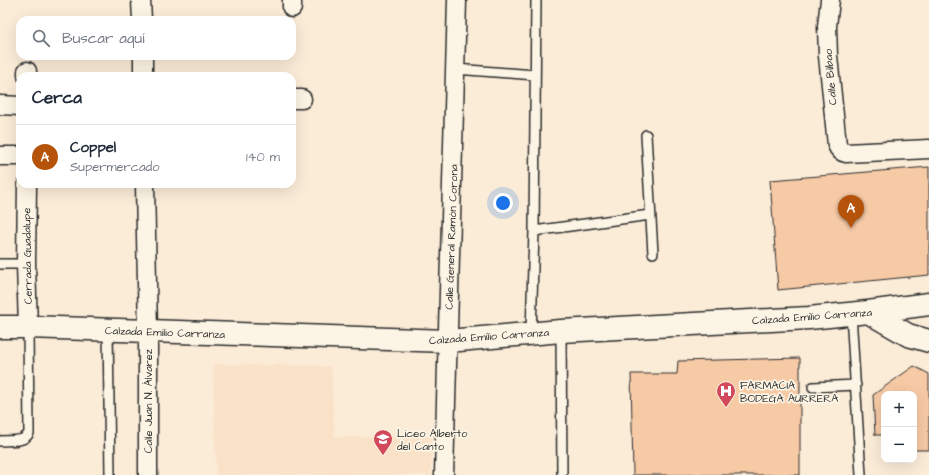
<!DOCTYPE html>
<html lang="es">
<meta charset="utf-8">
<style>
:root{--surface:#fff;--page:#f6f6f7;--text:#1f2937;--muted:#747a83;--line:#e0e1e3;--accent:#b45309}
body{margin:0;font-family:"Architects Daughter",sans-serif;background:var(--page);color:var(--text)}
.controls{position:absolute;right:12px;bottom:12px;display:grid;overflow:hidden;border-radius:8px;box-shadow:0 4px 16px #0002}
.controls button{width:36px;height:36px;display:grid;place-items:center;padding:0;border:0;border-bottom:1px solid var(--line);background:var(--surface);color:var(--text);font:20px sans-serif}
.you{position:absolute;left:503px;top:203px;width:14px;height:14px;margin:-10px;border:3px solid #fff;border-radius:50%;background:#1a73e8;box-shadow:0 0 0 6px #1a73e833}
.badge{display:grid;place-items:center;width:26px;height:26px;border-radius:50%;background:var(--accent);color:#fff;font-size:13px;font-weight:700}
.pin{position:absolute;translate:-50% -33px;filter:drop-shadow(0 1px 2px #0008)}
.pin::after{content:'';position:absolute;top:21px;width:14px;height:12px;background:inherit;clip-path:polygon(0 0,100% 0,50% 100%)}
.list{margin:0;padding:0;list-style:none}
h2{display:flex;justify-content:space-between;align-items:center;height:52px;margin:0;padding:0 16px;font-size:17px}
h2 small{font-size:13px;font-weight:400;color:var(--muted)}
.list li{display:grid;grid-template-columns:26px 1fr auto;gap:12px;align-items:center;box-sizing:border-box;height:64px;padding:0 16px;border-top:1px solid var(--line)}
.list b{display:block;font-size:15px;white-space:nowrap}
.list p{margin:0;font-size:13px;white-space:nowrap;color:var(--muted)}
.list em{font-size:13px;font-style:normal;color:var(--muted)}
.icon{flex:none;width:22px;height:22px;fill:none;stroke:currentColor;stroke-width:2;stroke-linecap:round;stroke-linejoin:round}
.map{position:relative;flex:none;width:929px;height:475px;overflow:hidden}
.search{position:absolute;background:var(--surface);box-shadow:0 4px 16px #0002;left:16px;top:16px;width:280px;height:44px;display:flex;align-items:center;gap:10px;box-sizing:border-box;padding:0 14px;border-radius:12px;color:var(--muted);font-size:15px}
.panel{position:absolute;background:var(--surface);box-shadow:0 4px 16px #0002;left:16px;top:72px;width:280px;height:116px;border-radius:12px}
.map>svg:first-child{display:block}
.built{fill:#fae2c9}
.building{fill:#f7caa6;stroke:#2b2b2b}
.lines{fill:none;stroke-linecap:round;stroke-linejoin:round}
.service-casing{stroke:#2b2b2b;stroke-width:12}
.minor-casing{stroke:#2b2b2b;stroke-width:21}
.primary-casing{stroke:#2b2b2b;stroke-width:25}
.service{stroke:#fcf5e5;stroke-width:9}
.minor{stroke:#fcf5e5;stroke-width:18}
.primary{stroke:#fcf5e5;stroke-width:22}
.labels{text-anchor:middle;stroke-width:3.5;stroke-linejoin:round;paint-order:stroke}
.street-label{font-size:11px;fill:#2b2b2b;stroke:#fcf5e5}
.poi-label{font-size:11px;fill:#2b2b2b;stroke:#fcf5e5;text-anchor:start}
</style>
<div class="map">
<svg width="929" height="475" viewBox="0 0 929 475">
<rect width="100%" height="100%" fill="#fbecd8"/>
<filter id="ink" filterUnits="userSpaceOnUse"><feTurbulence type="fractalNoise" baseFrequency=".025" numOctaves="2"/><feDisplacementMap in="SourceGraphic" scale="8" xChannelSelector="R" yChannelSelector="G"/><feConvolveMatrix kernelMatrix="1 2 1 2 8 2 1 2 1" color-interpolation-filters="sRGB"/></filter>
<g filter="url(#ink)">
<path class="built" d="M213 364 331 366 335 437 432 436 431 475H216Z"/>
<path class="building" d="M929 167V275L778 290 770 180Z
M800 358V475H633L631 374H677L678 361Z
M914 366 929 374V450H914V394H884V435H875L873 395Z"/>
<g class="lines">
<g class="service-casing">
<path id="service" d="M455 69 535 75
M646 135 653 253
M534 231 650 215
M0 264H26
M851 314 861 475
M108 330 110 475
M561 331 562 475
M531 334 534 231 536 0
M813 387 856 385
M0 441C10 440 24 443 29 433L28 327"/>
</g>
<g class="minor-casing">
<path id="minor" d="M141 0 142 20
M830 0 827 26 828 56 837 145C839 150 841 152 846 153L929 149
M292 8V0
M143 56V76
M27 76V71
M292 99H302
M0 105 20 106
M0 156H20
M27 184 26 264 28 327
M145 184 148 332V475
M444 475 457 0"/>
</g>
<g class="primary-casing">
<path id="primary" d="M868 312 908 335 929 341
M0 327H28L448 341 561 331 809 318 868 312 929 304"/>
</g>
<use href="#service" class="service"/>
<use href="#minor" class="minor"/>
<use href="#primary" class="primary"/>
</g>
</g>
<defs>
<g id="hospital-pin" transform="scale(1)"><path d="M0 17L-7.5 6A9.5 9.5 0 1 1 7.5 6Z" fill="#d1495b" stroke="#fcf5e5"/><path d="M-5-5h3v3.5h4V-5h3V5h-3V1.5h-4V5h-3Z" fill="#fff"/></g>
<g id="school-pin" transform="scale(1)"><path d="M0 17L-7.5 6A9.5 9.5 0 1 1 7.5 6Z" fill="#d1495b" stroke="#fcf5e5"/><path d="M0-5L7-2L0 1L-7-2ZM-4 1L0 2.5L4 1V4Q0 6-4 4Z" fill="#fff"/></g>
</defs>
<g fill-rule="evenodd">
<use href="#hospital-pin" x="726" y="391"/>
<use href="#school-pin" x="383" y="439"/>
</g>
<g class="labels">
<g class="street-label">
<text transform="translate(830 77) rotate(-95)" y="4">Calle Bilbao</text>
<text transform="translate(451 237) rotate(-88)" y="4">Calle General Ramón Corona</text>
<text transform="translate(27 256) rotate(-91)" y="4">Cerrada Guadalupe</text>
<text transform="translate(812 316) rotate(-4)" y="4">Calzada Emilio Carranza</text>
<text transform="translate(165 332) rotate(2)" y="4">Calzada Emilio Carranza</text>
<text transform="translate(489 336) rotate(-4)" y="4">Calzada Emilio Carranza</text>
<text transform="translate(148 401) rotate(-90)" y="4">Calle Juan N. Álvarez</text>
</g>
<g class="poi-label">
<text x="740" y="389">FARMACIA<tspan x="740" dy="13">BODEGA AURRERA</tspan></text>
<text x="397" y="437">Liceo Alberto<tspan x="397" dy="13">del Canto</tspan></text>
</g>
</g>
</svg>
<div class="controls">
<button>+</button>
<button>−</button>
</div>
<div class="you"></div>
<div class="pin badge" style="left:851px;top:228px">A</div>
<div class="search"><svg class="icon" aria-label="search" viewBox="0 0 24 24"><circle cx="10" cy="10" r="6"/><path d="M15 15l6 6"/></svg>Buscar aquí</div>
<section class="panel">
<h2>Cerca<small></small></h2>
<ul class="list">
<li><span class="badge">A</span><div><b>Coppel</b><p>Supermercado</p></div><em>140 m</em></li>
</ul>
</section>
</div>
